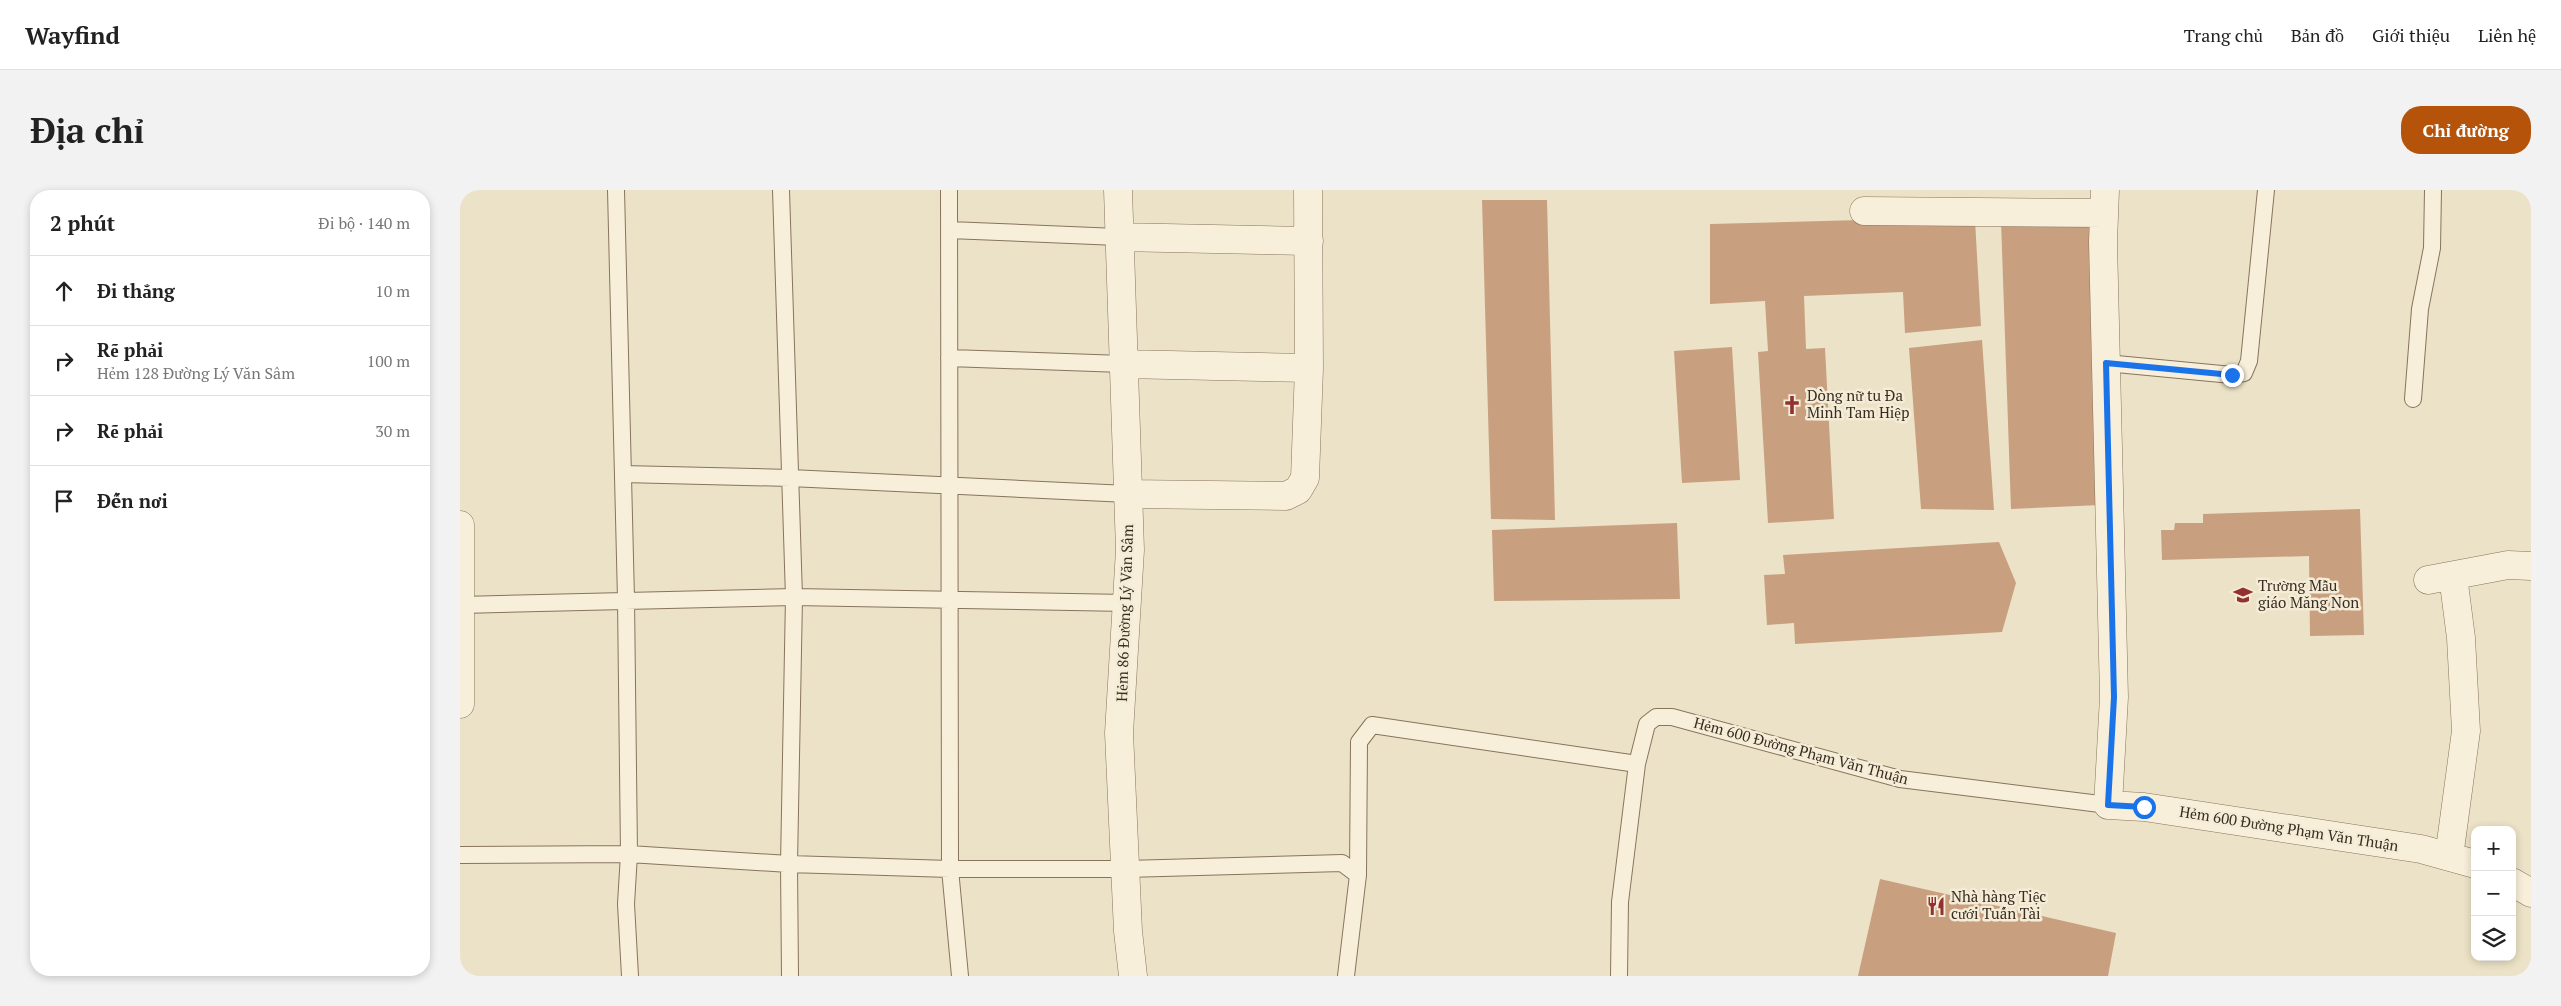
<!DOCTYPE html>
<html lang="vi">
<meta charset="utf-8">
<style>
:root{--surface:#fff;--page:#f2f2f2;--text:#222;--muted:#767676;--line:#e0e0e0;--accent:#b45309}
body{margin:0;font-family:"PT Serif",serif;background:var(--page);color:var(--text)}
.controls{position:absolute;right:15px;bottom:15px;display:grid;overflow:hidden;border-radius:10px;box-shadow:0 2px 8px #0003}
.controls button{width:45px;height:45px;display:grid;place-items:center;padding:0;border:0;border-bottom:1px solid var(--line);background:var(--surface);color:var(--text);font:25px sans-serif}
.stop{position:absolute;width:15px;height:15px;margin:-11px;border:4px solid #1a73e8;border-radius:50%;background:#fff}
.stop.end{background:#1a73e8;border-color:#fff;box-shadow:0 1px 5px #0008}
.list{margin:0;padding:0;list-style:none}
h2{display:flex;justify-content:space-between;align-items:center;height:65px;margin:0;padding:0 20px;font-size:21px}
h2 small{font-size:16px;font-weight:400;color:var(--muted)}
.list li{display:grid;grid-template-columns:32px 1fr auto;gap:15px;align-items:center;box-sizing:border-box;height:70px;padding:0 20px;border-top:1px solid var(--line)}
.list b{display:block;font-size:19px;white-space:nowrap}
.list p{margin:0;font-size:16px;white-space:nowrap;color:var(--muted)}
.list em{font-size:16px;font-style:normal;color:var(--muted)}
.icon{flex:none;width:28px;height:28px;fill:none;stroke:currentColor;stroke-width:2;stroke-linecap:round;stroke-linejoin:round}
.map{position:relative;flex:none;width:2071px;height:786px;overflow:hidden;border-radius:20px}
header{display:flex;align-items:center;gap:30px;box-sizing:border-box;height:70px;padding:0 25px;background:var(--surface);border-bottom:1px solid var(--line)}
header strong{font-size:24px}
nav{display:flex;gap:28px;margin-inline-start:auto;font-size:18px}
.intro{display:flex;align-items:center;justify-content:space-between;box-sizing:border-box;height:120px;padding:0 30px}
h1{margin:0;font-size:35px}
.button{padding:12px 22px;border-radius:20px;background:var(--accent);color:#fff;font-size:18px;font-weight:700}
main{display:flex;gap:30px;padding:0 30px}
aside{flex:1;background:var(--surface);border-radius:20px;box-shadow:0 2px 8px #0003}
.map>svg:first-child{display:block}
.building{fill:#c89f7f}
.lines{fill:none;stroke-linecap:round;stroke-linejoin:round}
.lane-casing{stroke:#87745d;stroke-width:18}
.street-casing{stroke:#87745d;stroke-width:29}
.lane{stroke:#f7efda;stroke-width:16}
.street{stroke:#f7efda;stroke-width:28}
.route{stroke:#1a73e8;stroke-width:6}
.labels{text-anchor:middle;stroke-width:5;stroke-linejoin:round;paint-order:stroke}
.poi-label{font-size:15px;fill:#382c20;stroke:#f4ecd6;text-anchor:start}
.street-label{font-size:15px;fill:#382c20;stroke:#f4ecd6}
</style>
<header>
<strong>Wayfind</strong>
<nav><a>Trang chủ</a><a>Bản đồ</a><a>Giới thiệu</a><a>Liên hệ</a></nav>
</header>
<div class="intro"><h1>Địa chỉ</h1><a class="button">Chỉ đường</a></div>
<main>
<aside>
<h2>2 phút<small>Đi bộ · 140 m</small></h2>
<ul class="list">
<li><svg class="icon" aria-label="ahead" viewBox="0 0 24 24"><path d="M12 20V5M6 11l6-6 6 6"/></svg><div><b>Đi thẳng</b></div><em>10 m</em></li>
<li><svg class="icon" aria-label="right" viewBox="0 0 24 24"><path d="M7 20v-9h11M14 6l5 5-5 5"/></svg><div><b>Rẽ phải</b><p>Hẻm 128 Đường Lý Văn Sâm</p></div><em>100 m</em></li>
<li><svg class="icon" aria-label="right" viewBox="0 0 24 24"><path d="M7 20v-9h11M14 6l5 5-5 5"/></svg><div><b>Rẽ phải</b></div><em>30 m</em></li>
<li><svg class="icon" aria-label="arrive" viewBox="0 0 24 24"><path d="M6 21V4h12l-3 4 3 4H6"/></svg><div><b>Đến nơi</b></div></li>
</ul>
</aside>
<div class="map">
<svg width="2071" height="786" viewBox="0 0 2071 786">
<rect width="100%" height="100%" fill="#ece2c7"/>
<path class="building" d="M1022 10H1087L1095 330 1031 329Z
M1400 30H1515L1521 136 1445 143 1443 102 1344 106 1346 159 1365 158 1374 329 1308 333 1298 162 1308 161 1305 111 1250 114V34Z
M1541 31 1632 33 1640 315 1551 319Z
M1522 150 1534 320 1461 319 1449 158Z
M1272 157 1280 290 1222 293 1214 161Z
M1900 319 1904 445 1850 446 1849 366 1702 370 1701 340H1714L1715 333H1743V324Z
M1217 333 1220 409 1034 411 1032 340Z
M1539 352 1556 393 1542 442 1335 454 1334 433 1307 435 1304 385 1325 384 1323 365Z
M1420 689 1656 743 1648 786H1398Z"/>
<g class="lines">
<g class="lane-casing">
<path id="lane" d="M156 0 166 409 169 664 166 714 170 786
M321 0 334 407 329 674 330 786
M489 0 490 679 500 786
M489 40 658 47
M489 168 663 174
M1646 173 1772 185 1784 183 1789 171 1806 0
M1953 209 1960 119 1972 58 1973 0
M163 284 330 288 668 304
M1 415 334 407 667 413
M0 665 169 664 329 674 490 679H666L882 673 898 685 886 786
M898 685 899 552 912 535 1177 574 1187 534 1196 527H1212L1440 589 1648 615
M1159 786 1160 712 1177 574"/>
</g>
<g class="street-casing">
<path id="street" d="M658 0 670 360 659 543 668 741 673 786
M1645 0 1643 52 1654 507 1648 615 1684 617 1961 659 2015 674
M1404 21 1644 23
M658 47 849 51
M663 174 849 178
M668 304 826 306 838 300 845 288 849 178 848 0
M0 335V514
M1968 390 2048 375 2071 376
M1989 667 2006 541 2001 448 1993 386
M2052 692 2071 703"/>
</g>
<use href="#lane" class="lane"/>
<use href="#street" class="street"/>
</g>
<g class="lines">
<path class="route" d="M1684 617 1648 615 1654 507 1646 173 1772 185"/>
</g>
<defs>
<g id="church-bare" transform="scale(1.5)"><path d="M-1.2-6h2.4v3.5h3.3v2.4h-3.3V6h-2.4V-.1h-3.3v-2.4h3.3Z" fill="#933130" stroke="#f4ecd6" stroke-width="2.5" paint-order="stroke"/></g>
<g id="school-bare" transform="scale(1.5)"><path d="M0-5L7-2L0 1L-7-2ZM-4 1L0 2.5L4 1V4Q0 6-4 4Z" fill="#933130" stroke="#f4ecd6" stroke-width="2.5" paint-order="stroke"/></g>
<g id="restaurant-bare" transform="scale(1.5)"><path d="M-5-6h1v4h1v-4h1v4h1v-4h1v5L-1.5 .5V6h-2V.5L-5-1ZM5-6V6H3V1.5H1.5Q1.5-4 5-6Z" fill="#933130" stroke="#f4ecd6" stroke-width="2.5" paint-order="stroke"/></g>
</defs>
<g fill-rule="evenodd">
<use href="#church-bare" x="1332" y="215"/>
<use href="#school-bare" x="1783" y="405"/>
<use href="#restaurant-bare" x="1476" y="716"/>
</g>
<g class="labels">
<g class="poi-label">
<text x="1347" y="211">Dòng nữ tu Đa<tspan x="1347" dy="17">Minh Tam Hiệp</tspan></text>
<text x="1798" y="401">Trường Mẫu<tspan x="1798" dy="17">giáo Măng Non</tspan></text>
<text x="1491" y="712">Nhà hàng Tiệc<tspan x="1491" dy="17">cưới Tuấn Tài</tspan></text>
</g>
<g class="street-label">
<text transform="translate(665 423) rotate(-88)" y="5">Hẻm 86 Đường Lý Văn Sâm</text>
<text transform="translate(1341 561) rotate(15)" y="5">Hẻm 600 Đường Phạm Văn Thuận</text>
<text transform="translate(1829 639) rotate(9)" y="5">Hẻm 600 Đường Phạm Văn Thuận</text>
</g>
</g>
</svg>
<div class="controls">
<button>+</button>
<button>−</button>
<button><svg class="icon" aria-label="layers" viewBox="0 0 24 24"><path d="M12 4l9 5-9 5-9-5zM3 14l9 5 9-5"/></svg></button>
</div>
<div class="stop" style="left:1684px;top:617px"></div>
<div class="stop end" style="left:1772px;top:185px"></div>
</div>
</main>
